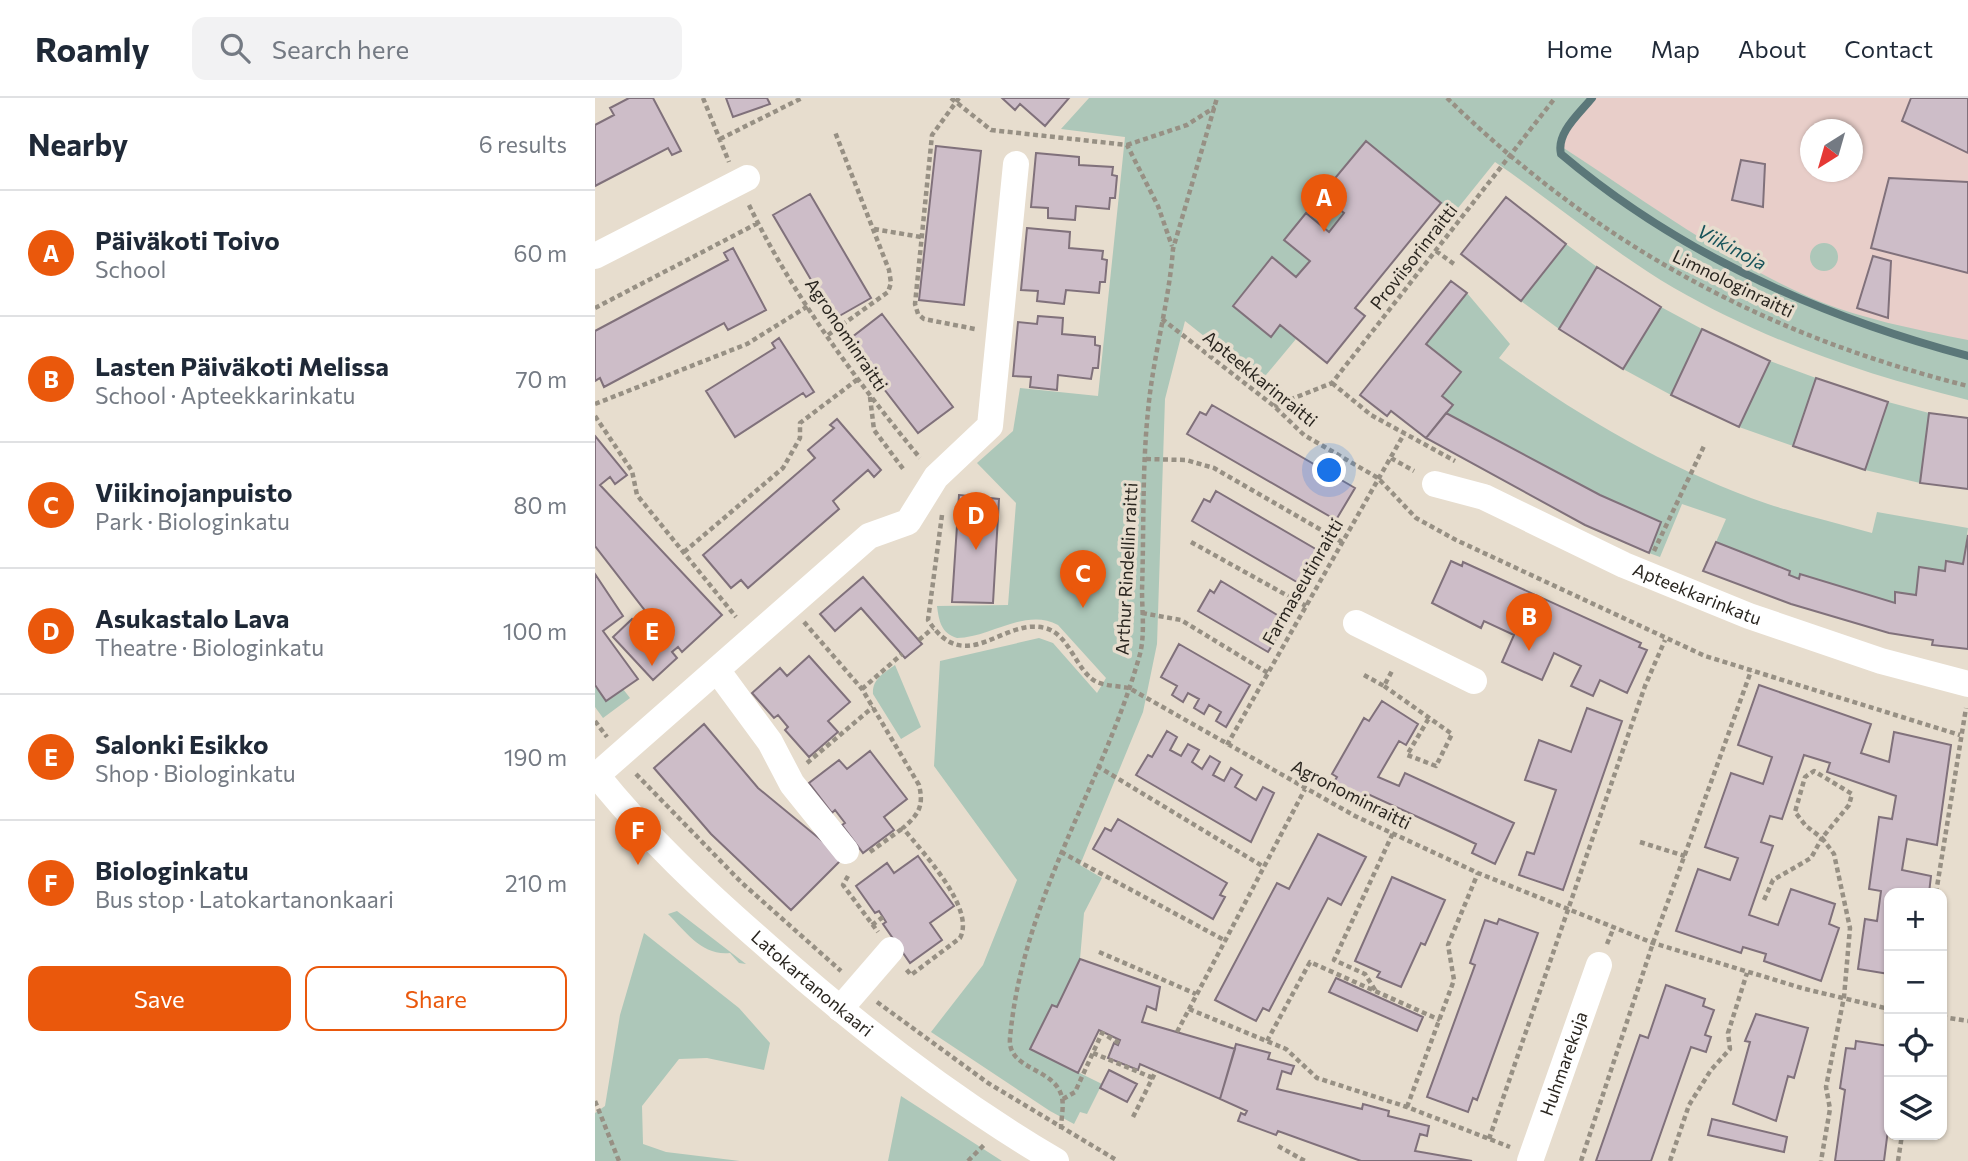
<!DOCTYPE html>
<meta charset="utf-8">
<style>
:root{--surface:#fff;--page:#f2f2f3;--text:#1f2937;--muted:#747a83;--line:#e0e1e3;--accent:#ea580c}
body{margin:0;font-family:Commissioner,sans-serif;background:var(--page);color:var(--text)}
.controls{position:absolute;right:21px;bottom:21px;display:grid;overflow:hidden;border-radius:14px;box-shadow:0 2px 5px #0004}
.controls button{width:63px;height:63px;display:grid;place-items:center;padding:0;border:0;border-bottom:2px solid var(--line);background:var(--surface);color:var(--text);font:35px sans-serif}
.compass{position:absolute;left:1205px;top:21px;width:63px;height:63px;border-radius:50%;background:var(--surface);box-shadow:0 2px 5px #0004;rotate:217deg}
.you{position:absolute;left:735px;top:373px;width:24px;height:24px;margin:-18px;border:5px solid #fff;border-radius:50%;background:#1a73e8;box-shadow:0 0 0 10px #1a73e833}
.badge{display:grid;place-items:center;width:46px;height:46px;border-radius:50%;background:var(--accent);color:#fff;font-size:23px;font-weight:700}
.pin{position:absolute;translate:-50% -58px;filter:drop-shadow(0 2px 4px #0008)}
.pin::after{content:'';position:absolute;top:37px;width:24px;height:21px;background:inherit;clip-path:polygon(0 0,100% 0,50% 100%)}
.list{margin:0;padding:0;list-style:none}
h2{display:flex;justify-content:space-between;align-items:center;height:91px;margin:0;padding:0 28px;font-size:30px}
h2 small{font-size:23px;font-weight:400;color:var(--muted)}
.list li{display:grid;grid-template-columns:46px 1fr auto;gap:21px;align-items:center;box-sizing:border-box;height:126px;padding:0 28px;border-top:2px solid var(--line)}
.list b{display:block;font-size:26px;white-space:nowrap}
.list p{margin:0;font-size:23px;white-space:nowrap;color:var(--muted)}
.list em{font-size:23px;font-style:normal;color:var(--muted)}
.actions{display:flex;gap:14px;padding:21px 28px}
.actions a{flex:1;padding:16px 0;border:2px solid var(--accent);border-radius:14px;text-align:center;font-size:24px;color:var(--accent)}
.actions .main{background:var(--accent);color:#fff}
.icon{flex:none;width:38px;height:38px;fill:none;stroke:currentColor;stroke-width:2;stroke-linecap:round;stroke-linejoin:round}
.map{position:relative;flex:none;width:1373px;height:1063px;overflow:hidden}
header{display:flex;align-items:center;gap:42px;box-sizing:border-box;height:98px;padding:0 35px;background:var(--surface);border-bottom:2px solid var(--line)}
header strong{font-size:33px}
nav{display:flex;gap:38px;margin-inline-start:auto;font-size:24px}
.search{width:490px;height:63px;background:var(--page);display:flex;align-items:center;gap:18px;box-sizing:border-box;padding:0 24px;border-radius:14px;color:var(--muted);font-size:26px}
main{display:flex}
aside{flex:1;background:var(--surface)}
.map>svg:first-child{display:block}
.education{fill:#e8cec9;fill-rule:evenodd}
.green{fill:#adc7b9}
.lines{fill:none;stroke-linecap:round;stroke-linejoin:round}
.stream{stroke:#5b7779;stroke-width:8}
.building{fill:#cdbdc8;stroke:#80717b;stroke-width:2}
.path{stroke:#979084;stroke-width:4.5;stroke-dasharray:5 3.5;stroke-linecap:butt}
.minor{stroke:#fff;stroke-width:26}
.labels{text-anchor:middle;stroke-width:7;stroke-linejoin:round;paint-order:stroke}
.street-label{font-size:18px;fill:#29251f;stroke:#e7ddce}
.water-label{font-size:19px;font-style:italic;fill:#17535a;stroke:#e7ddce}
</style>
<header>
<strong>Roamly</strong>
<div class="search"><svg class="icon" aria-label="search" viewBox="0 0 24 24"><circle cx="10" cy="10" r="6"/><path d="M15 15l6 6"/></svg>Search here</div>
<nav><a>Home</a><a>Map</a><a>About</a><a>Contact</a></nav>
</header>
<main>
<aside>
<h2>Nearby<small>6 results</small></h2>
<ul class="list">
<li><span class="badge">A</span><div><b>Päiväkoti Toivo</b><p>School</p></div><em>60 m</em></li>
<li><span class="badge">B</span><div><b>Lasten Päiväkoti Melissa</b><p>School · Apteekkarinkatu</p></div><em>70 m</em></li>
<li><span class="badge">C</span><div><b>Viikinojanpuisto</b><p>Park · Biologinkatu</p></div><em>80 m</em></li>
<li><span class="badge">D</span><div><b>Asukastalo Lava</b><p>Theatre · Biologinkatu</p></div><em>100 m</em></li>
<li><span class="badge">E</span><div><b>Salonki Esikko</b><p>Shop · Biologinkatu</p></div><em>190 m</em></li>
<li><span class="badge">F</span><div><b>Biologinkatu</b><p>Bus stop · Latokartanonkaari</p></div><em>210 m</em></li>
</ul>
<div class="actions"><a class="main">Save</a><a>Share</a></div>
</aside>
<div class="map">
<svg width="1373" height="1063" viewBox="0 0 1373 1063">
<rect width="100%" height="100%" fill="#e7ddce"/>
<path class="education" d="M997 0H1373V258L1212 206 1090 143 964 47 972 31ZM1216 32H1258V74H1216Z"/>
<path class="green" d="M494 0H997L972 31 964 47C1045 99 1126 160 1214 199 1265 221 1319 231 1373 242V302C1271 277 1171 243 1079 190 1016 153 960 105 900 64L859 115 770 43 726 97 749 115 734 134 711 115 690 141 715 163 701 179 677 160 638 208 675 238 685 227 701 241 666 283 590 223 570 301 562 546 548 614 485 767 507 780 489 815 485 861 462 909 457 907 436 951 507 986 492 1016 485 1014 479 1026 455 1013 336 934 388 867 422 782 339 668 345 563 444 540 458 545 502 595 511 580 463 527C431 509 395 540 362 540 346 535 344 523 342 508L413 507 421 405 382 365 418 333 425 290 503 298 530 39 466 31Z
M1215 159a14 14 0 1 1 28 0a14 14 0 1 1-28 0Z
M971 146 1002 169 964 231 926 203Z
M872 195 915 246 904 260C987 321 1076 372 1173 406 1207 417 1242 425 1277 435L1282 414 1373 430 1368 466 1351 463 1350 473 1324 469 1321 497 1301 494 1300 505 1206 476 1204 481 1194 477 1195 473 1121 444 1131 421 1087 406 1065 459 1054 455 1066 424 1005 397 851 315 831 246Z
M1066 209 1107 231 1076 297 1028 271Z
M1175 263 1221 280 1198 348 1144 329Z
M1293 304 1334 315 1325 385 1270 372Z
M300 567 326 629 306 641 278 596C277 581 289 575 300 567Z
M0 587 11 603 28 591 35 600 8 620 0 609Z
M82 813 151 866 144 865 135 855C107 858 91 834 73 816Z
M49 835 144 910 175 945 169 972 112 960 84 961 47 1008 48 1046 71 1054 145 1063H0V1015L10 1008 25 917Z
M306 998 407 1063H293Z"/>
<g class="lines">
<path class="stream" d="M997 0C984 16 961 35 966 56 1083 155 1226 219 1373 258"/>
</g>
<path class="building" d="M34 0H58L86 53 77 57 73 50 0 88V27L19 17 15 10Z
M131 0H172L175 6 138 19Z
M407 0H474L450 28 425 6 420 12Z
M1316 0H1373V55L1307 23Z
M771 43 846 105 760 210 770 218 732 265 685 227 676 239 638 208 677 159 701 179 715 163 689 142 711 115 734 134 749 115 726 97Z
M341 48 386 53 369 207 324 202Z
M441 55 484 59V67L518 69 517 77 522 78 520 100H515L514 111 481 108 480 122 453 120V110L436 109Z
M1146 62 1170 66 1168 109 1137 102Z
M1294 80 1373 84V175L1276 150Z
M215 96 276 200 239 221 178 117Z
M911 99 971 146 926 203 866 156Z
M432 130 475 134 474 150 508 153 507 161 512 162 510 184H505L504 195 471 192 469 206 442 203 443 193 426 192Z
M138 150 171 212 133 232 129 225 9 289 5 280 0 283V233L133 162 129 155Z
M1278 158 1296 163 1293 220 1262 210Z
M1002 169 1066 209 1028 271 964 231Z
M856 183 872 195 831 246 866 274 847 298 858 307 831 340 796 313 792 318 765 297Z
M287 216 358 309 323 335 252 243Z
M443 218 468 220 467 236 500 239V247L505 248 503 270H498L496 281 463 277 462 292 435 289 436 279 418 278 423 224 442 226Z
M1107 231 1175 263 1144 329 1076 297Z
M184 240 219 294 211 299 208 295 140 339 111 293 180 250 177 245Z
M1221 280 1293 304 1270 372 1198 348Z
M617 307 760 390 741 422 592 336 605 314 611 317Z
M851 315 1005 397 1066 424 1054 455 990 427 831 340Z
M1334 315 1373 320V391L1325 385Z
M242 321 286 372 279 379 273 372 238 403 244 411 153 490 146 482 136 490 108 457 220 360 213 352 239 330 235 327Z
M0 338 32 377 20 386 15 379 5 387 127 517 87 554 83 549 77 554 82 560 58 582 18 539 37 521 47 533 58 523 0 448Z
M621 393 731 457 712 490 597 423 609 401 615 404Z
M364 397 404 401 398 505 357 504Z
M1373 437V551L1337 547 1338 542 1294 535 1196 506 1108 473 1121 444 1195 473 1194 477 1204 481 1205 476 1300 505V494L1321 497 1324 469 1350 473 1351 463 1368 466Z
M856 463 867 468 868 464 1046 545 1044 549 1052 552 1032 595 1005 582 998 598 976 588 986 568 959 555 947 582 907 564 919 537 889 523 886 530 837 505Z
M0 476 28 518 8 533 43 581 11 603 0 587Z
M268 479 327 546 310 560 266 510 240 533 225 516Z
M626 483 692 523 673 554 603 513 615 492 619 495Z
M584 546 655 587 631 629 621 623 626 614 614 607 609 616 599 610 604 601 593 595 588 604 577 597 582 588 566 579Z
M214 558 255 604 233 623 243 634 214 659 190 632 193 629 183 617 179 620 157 595 185 570 192 578Z
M1164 587 1276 626 1266 655 1294 664 1299 634 1356 647 1342 747 1312 741 1307 772 1336 778 1334 795H1294V876L1263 871 1270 821 1282 823 1286 793 1274 791 1284 719 1297 721 1301 698 1232 674 1235 665 1209 657 1187 721 1175 718 1166 744 1178 748 1154 817 1183 827 1196 791 1240 806 1234 826 1244 830 1226 883 1169 863 1171 856 1148 849 1146 855 1081 833 1103 771 1135 782 1143 760 1110 749 1136 675 1168 686 1177 659 1143 647Z
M787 603 823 626 811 647 804 643 783 679 804 688 810 675 919 725 900 766 877 755 881 746 860 736 773 696 769 706 737 687 742 679 737 676 769 620 774 623Z
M992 610 1027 623 968 792 924 777 932 754 939 756 961 692 930 682 944 642 976 654Z
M109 626 163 690 248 760 196 812 116 736 59 670Z
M572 633 582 639 575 652 586 658 593 646 604 652 597 664 607 671 615 658 625 664 618 677 629 683 636 670 647 677 640 689 661 702 668 689 679 695 656 744 541 677 553 657 557 659Z
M275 653 312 701 289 719 299 732 268 755 247 727 250 725 240 712 237 715 214 685 244 662 252 671Z
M523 721 632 785 625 797 630 799 618 821 498 751 510 730 516 733Z
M723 736 771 759 746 807 733 800 674 913 668 910 661 923 620 902 682 785 694 791Z
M323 758 359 808 335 825 347 842 315 865 288 826 291 824 284 813 280 815 261 788 292 765 299 775Z
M797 779 850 802 830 847 826 845 806 889 782 879 785 874 760 863Z
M904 821 943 835 882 1002 878 1000 873 1014 832 999 880 867 875 865 890 822 902 826Z
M485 861 565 889 561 912 552 908 547 924 640 951 625 1001 545 966 543 972 513 960 519 945 523 947 525 942 504 932 483 975 435 951 457 907 462 909Z
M741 880 828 919 822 933 734 894Z
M1071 887 1110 901 1108 908 1119 912 1110 937 1116 939 1111 954 1096 949 1056 1063H1001L1045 937 1053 940Z
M1161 916 1213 930 1199 980 1193 978 1181 1023 1138 1006 1155 944 1150 943Z
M1261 943 1294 948V1024L1289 1063H1240L1250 992 1245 990 1251 950 1260 951Z
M641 946 675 955 673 961 699 968 696 976 687 973 682 991 767 1011 768 1006 794 1013 793 1018 834 1028 832 1038 825 1036 820 1053 877 1063H766L683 1033 681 1037 643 1023 646 1015 650 1017 652 1013 625 1001Z
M514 972 542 986 532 1004 505 990Z
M1117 1021 1192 1039 1189 1054 1113 1037Z"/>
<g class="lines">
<path class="path" d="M108 0 134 64
M356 0 396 32 532 47 563 108 577 148
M364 0 337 37 320 206 323 216 329 221 380 231
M852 0C1003 147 1169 237 1373 288
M125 41 207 0
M532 47 592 27 620 9
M154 107C198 198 261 282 325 360
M279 131 326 139
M841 153 859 166
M0 210 163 125
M567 221 679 308 709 337 783 380 821 420 861 442 1110 558 1365 637
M233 237 293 194 296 185 294 172 240 34
M737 285 776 317 860 363
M275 299 279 332 309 372
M0 306 152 246 213 208
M679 308 737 285 960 0
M0 318 37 373 42 397 141 519
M796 360 819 373
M551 361 591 362 619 370 747 444
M347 417 333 522C371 581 407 519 450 530 475 536 481 574 502 584 511 588 524 588 534 590L760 718 883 775 1058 845 1210 891 1294 911
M596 444 711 508
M1059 453 1109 348
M89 454 188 370 205 340V325L263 281
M547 515 586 522 673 575
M209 524 267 591 324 687C329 708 324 716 308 730 327 754 381 810 365 840L316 877 311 871
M324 542 338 530
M769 577 789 588 798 571
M789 588 857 636 841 668 812 657 834 620
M267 591 307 556
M0 623 12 639
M632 647 809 336
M212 665 278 609
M502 668 669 769
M41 676 147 785 246 873
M1045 744 1090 758
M275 754 308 730
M466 754 631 843
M253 778 248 787 283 834
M1341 795 1371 610
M1169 802 1178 782 1216 760 1227 740 1211 728 1200 714 1210 679 1219 673 1257 696 1254 707 1227 740 1239 756 1255 830 1249 899 1231 989 1235 1011 1226 1063
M277 827 288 819
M1012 846 1019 829
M504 854 601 896
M780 892 770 876 739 862 798 735
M282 904 393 985 523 1063
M594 911 691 951 722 980 812 1009 915 1049
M1347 919 1373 923
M582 934 710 691
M672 943 715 864 845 922
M498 955 558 980
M468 1001 480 994 507 935 524 945
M0 1003 24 1063
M812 1009 859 882 853 847 883 775
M538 1019 561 973
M466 1031C466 1021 469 1009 467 1000 461 969 412 973 415 940 428 798 508 688 545 556 550 536 547 512 547 492 549 433 547 372 553 313 558 258 574 205 578 151L622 0
M894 1041 1050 588 1070 542
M683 1048 710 1063
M373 1063 390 1046
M986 1063 1058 845 1156 573
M1075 1063 1094 1007 1116 972 1135 951 1133 935 1152 875
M1303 1063 1307 1037"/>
<g class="minor">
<path d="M0 158 152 80"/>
<path id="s1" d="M840 386 889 399 1029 467 1154 518 1286 563 1373 586"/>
<path d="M761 525 879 583"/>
<path d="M122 572 175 644 197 686 251 753"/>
<path id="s2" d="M0 675C51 739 110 794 172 848 262 928 357 1002 461 1063"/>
<path d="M2 677 274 438 313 424 341 379 395 328 421 66"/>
<path d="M245 911 296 852"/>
<path id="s3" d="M935 1063 1004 867"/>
</g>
</g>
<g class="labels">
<g class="street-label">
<text transform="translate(819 159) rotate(-52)" y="6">Proviisorinraitti</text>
<text transform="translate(1138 186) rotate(26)" y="6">Limnologinraitti</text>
<text transform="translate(251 237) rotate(56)" y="6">Agronominraitti</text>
<text transform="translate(665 281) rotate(39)" y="6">Apteekkarinraitti</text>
<text transform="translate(532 471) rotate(-87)" y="6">Arthur Rindellin raitti</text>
<text transform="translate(708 484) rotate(-60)" y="6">Farmaseutinraitti</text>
<text dy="6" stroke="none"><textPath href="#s1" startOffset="285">Apteekkarinkatu</textPath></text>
<text transform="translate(756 697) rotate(27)" y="6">Agronominraitti</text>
<text dy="6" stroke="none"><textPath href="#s2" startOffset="303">Latokartanonkaari</textPath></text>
<text dy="6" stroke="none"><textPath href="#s3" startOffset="103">Huhmarekuja</textPath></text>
</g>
<g class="water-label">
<text transform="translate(1137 149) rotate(28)" y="7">Viikinoja</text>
</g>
</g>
</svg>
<div class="controls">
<button>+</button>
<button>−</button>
<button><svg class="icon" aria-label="locate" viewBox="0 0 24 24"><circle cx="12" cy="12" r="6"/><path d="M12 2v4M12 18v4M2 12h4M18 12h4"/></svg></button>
<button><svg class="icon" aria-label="layers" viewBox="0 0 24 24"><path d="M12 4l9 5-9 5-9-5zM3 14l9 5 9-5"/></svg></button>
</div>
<svg class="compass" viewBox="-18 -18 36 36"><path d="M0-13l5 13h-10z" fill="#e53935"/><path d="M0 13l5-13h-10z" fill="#747a83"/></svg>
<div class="you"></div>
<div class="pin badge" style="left:729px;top:134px">A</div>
<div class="pin badge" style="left:934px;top:553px">B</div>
<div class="pin badge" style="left:488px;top:510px">C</div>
<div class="pin badge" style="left:381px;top:452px">D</div>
<div class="pin badge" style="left:57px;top:568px">E</div>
<div class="pin badge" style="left:43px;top:767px">F</div>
</div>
</main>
